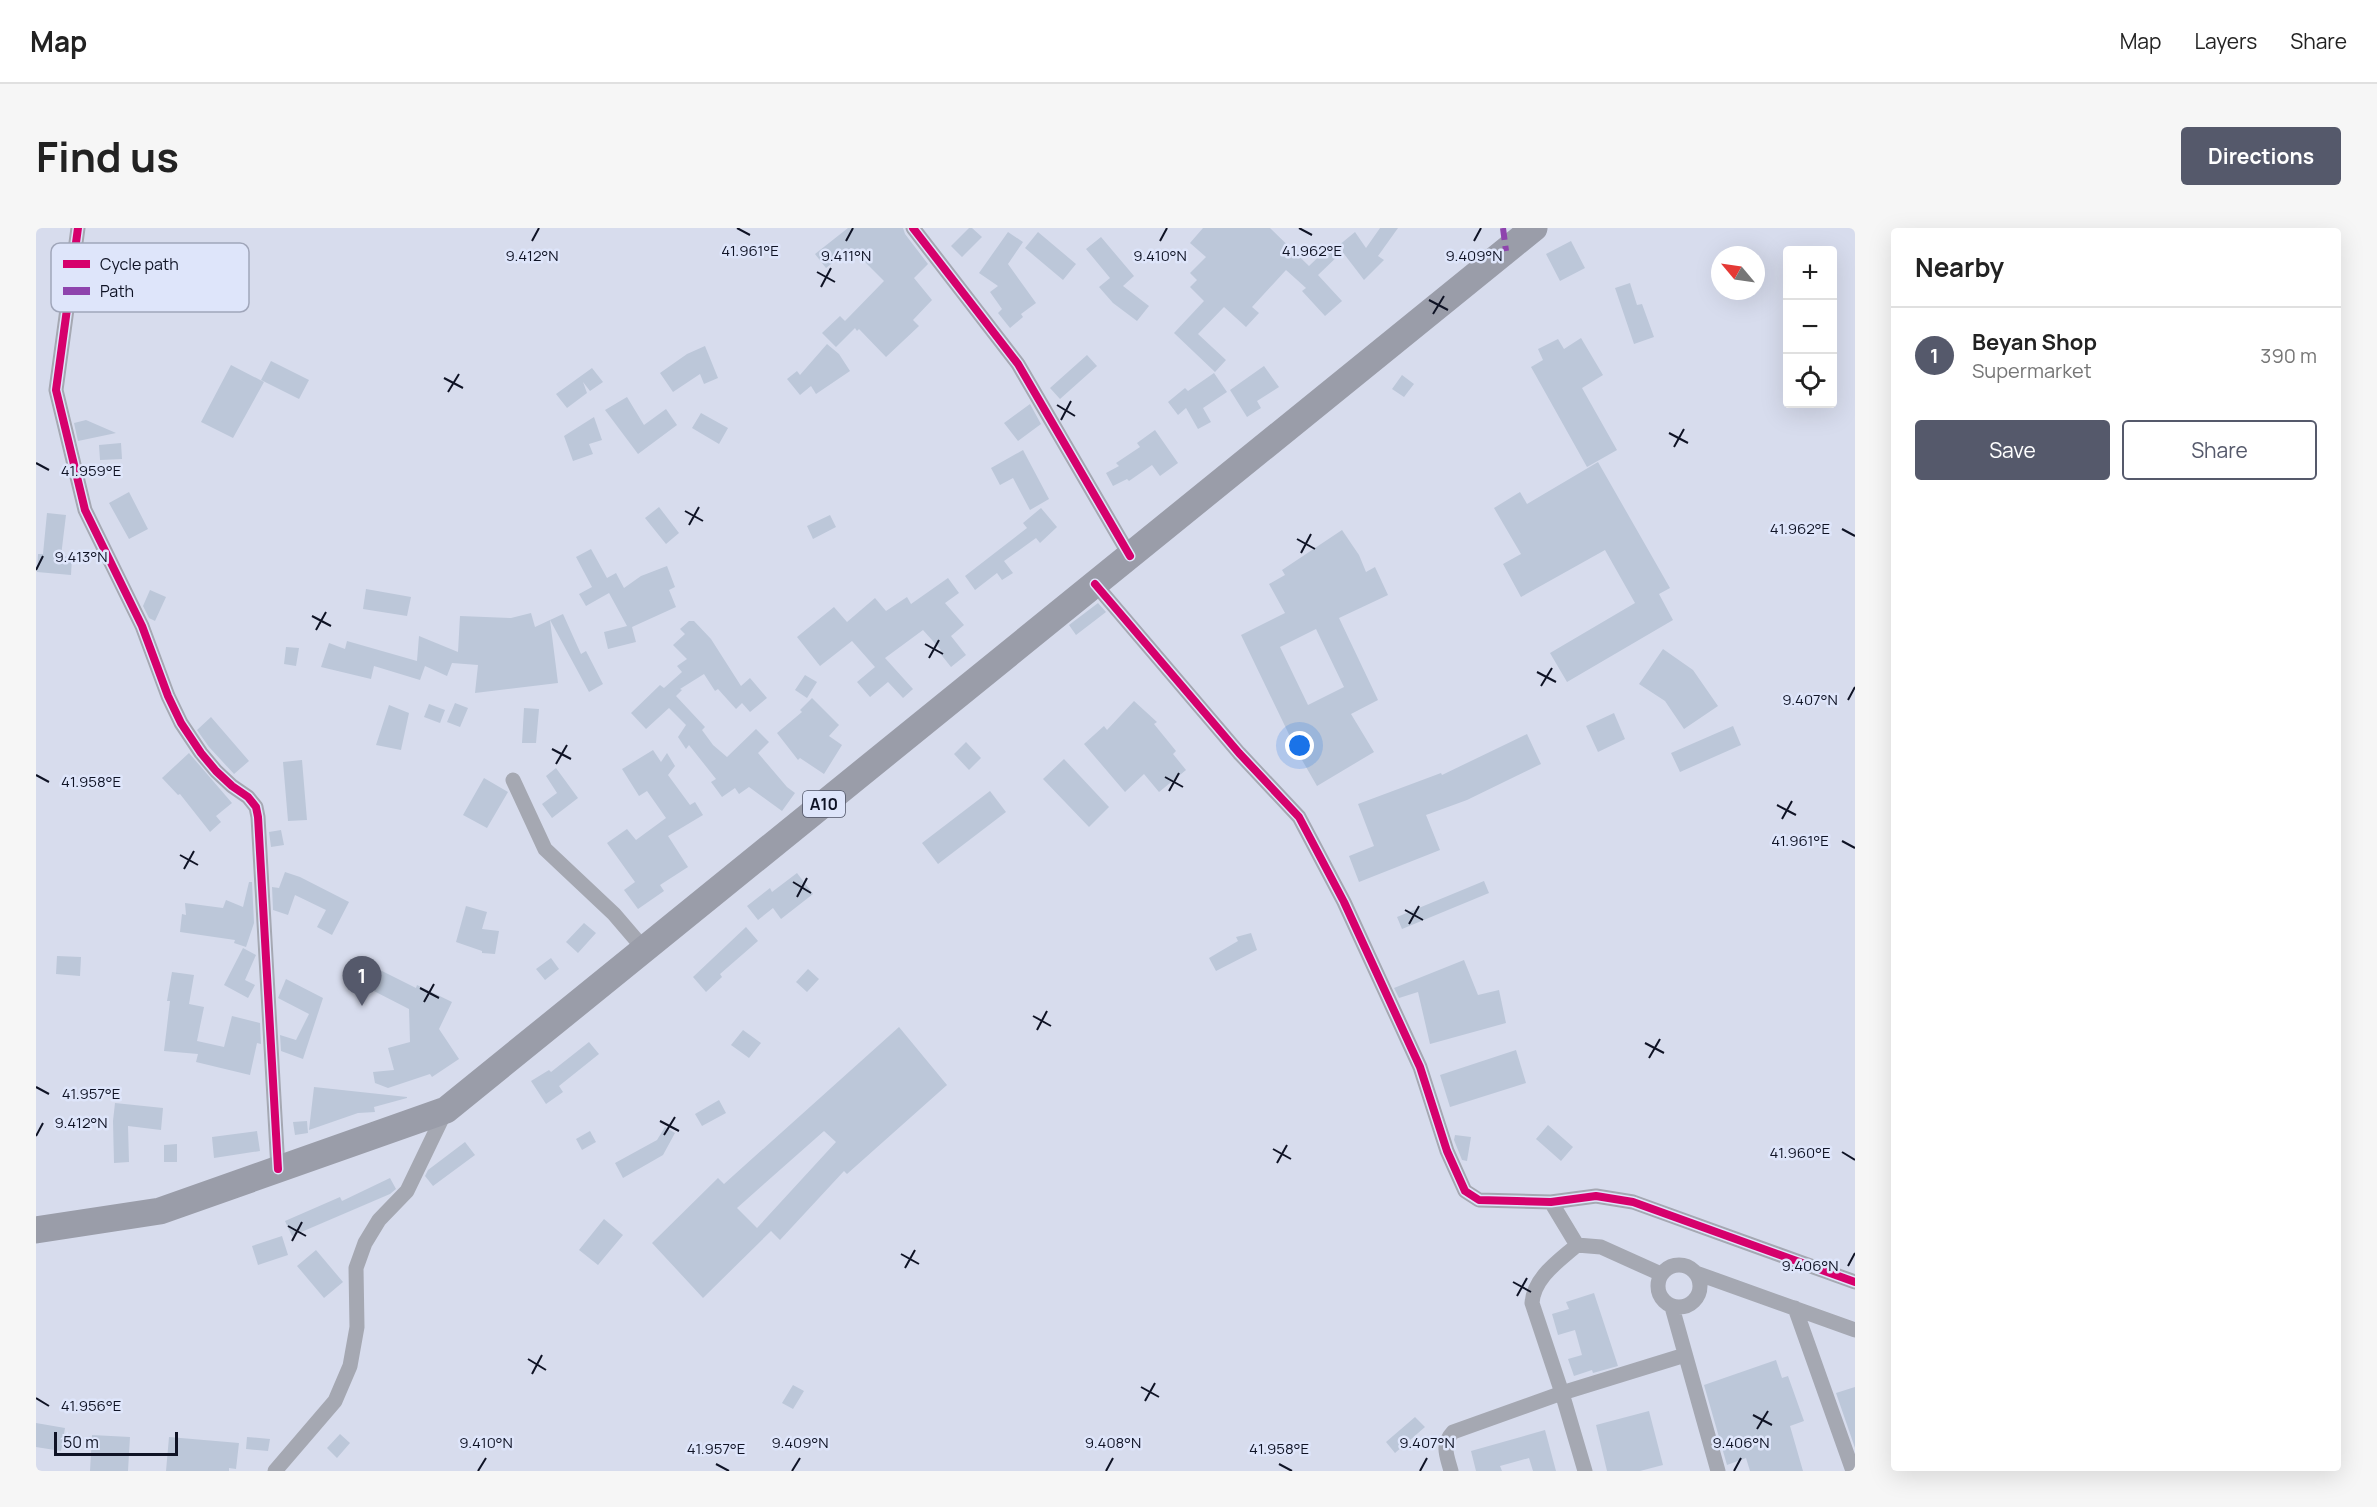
<!DOCTYPE html>
<meta charset="utf-8">
<style>
:root{--surface:#fff;--page:#f6f6f6;--text:#222;--muted:#767676;--line:#e0e0e0;--accent:#55596b}
body{margin:0;font-family:Manrope,sans-serif;background:var(--page);color:var(--text)}
.controls{position:absolute;right:18px;top:18px;display:grid;overflow:hidden;border-radius:6px;box-shadow:0 6px 24px #0002}
.controls button{width:54px;height:54px;display:grid;place-items:center;padding:0;border:0;border-bottom:2px solid var(--line);background:var(--surface);color:var(--text);font:30px sans-serif}
.compass{position:absolute;left:1675px;top:18px;width:54px;height:54px;border-radius:50%;background:var(--surface);box-shadow:0 6px 24px #0002;rotate:299deg}
.scale{position:absolute;left:18px;bottom:15px;width:124px;box-sizing:border-box;padding-left:6px;border:3px solid #0f1325;border-top:0;font-size:16px;line-height:21px;white-space:nowrap;color:#0f1325;-webkit-text-stroke:4px #dee5fa;paint-order:stroke}
.you{position:absolute;left:1264px;top:518px;width:21px;height:21px;margin:-15px;border:4px solid #fff;border-radius:50%;background:#1a73e8;box-shadow:0 0 0 9px #1a73e833}
.badge{display:grid;place-items:center;width:39px;height:39px;border-radius:50%;background:var(--accent);color:#fff;font-size:20px;font-weight:700}
.pin{position:absolute;translate:-50% -50px;filter:drop-shadow(0 2px 3px #0008)}
.pin::after{content:'';position:absolute;top:32px;width:21px;height:18px;background:inherit;clip-path:polygon(0 0,100% 0,50% 100%)}
.list{margin:0;padding:0;list-style:none}
h2{display:flex;justify-content:space-between;align-items:center;height:78px;margin:0;padding:0 24px;font-size:26px}
h2 small{font-size:20px;font-weight:400;color:var(--muted)}
.list li{display:grid;grid-template-columns:39px 1fr auto;gap:18px;align-items:center;box-sizing:border-box;height:96px;padding:0 24px;border-top:2px solid var(--line)}
.list b{display:block;font-size:22px;white-space:nowrap}
.list p{margin:0;font-size:20px;white-space:nowrap;color:var(--muted)}
.list em{font-size:20px;font-style:normal;color:var(--muted)}
.actions{display:flex;gap:12px;padding:18px 24px}
.actions a{flex:1;padding:14px 0;border:2px solid var(--accent);border-radius:6px;text-align:center;font-size:21px;color:var(--accent)}
.actions .main{background:var(--accent);color:#fff}
.icon{flex:none;width:33px;height:33px;fill:none;stroke:currentColor;stroke-width:2;stroke-linecap:round;stroke-linejoin:round}
.map{position:relative;flex:none;width:1819px;height:1243px;overflow:hidden;border-radius:6px}
header{display:flex;align-items:center;gap:36px;box-sizing:border-box;height:84px;padding:0 30px;background:var(--surface);border-bottom:2px solid var(--line)}
header strong{font-size:28px}
nav{display:flex;gap:33px;margin-inline-start:auto;font-size:21px}
.intro{display:flex;align-items:center;justify-content:space-between;box-sizing:border-box;height:144px;padding:0 36px}
h1{margin:0;font-size:42px}
.button{padding:15px 27px;border-radius:6px;background:var(--accent);color:#fff;font-size:21px;font-weight:700}
main{display:flex;gap:36px;padding:0 36px}
aside{flex:1;background:var(--surface);border-radius:6px;box-shadow:0 6px 24px #0002}
.map>svg:first-child{display:block}
.building{fill:#bcc7d9;fill-rule:evenodd}
.lines{fill:none;stroke-linecap:round;stroke-linejoin:round}
.street{stroke:#a5a8b2;stroke-width:15}
.highway{stroke:#9a9da9;stroke-width:27}
.quiet{stroke:#8e44ad;stroke-width:6;stroke-dasharray:12 6;stroke-linecap:butt}
.cycleway-casing{stroke:#dee5fa;stroke-width:11}
.cycleway{stroke:#d6006c;stroke-width:8}
.ticks{fill:none;stroke:#0f1325;stroke-width:2}
.labels{text-anchor:middle;stroke-width:5;stroke-linejoin:round;paint-order:stroke}
.shield{fill:#dee5fa;stroke:#4d5265;stroke-width:1.5}
.shield-label{font-size:16px;font-weight:bold;fill:#0f1325}
.key{fill:#dee5fa;stroke:#a0a6ba;stroke-width:1.5}
.key-label{font-size:16px;fill:#0f1325}
.ticks-label{font-size:15px;text-anchor:middle;fill:#0f1325;stroke:#dee5fa;stroke-width:5;stroke-linejoin:round;paint-order:stroke}
</style>
<header>
<strong>Map</strong>
<nav><a>Map</a><a>Layers</a><a>Share</a></nav>
</header>
<div class="intro"><h1>Find us</h1><a class="button">Directions</a></div>
<main>
<div class="map">
<svg width="1819" height="1243" viewBox="0 0 1819 1243">
<rect width="100%" height="100%" fill="#d7dced"/>
<path class="building" d="M812 0H867L869 6 892 36 878 50 896 72 877 92 883 98 850 129 823 101 821 103 819 100 800 119 786 105 804 88 809 93 848 53 815 20 790 40 779 26Z
M933 0H936L946 9 926 29 915 18Z
M1167 0H1234L1273 38 1296 16 1305 25 1282 47 1306 73 1289 88 1266 63 1270 60 1250 42 1216 79 1223 85 1210 99 1188 79 1162 106 1190 132 1179 144 1138 105 1168 73 1154 59 1161 52 1154 45 1170 29 1154 15Z
M1344 0H1362L1342 28 1348 32 1328 52 1302 18 1319 4 1330 20Z
M972 4 987 14 972 36 1000 75 985 86 987 89 974 100 962 85 966 81 954 64 962 58 943 45Z
M1002 4 1040 36 1027 52 989 20Z
M1065 9 1098 48 1087 58 1113 78 1101 93 1077 75 1063 59 1074 50 1050 21Z
M1535 13 1549 40 1524 53 1510 26Z
M1594 55 1601 77 1606 76 1618 109 1598 116 1579 60Z
M1545 110 1567 147 1546 160 1581 222 1551 239 1495 139 1507 132 1502 121 1522 111 1528 121Z
M791 116 803 126 814 143 780 166 775 158 764 167 751 151 761 143 764 147Z
M669 118 682 150 668 156 664 146 637 164 624 145 651 126Z
M1051 127 1061 138 1024 171 1014 160Z
M235 133 273 152 263 171 225 152Z
M195 137 228 154 197 210 165 194Z
M1228 138 1243 159 1221 173 1225 180 1211 189 1194 162Z
M556 140 567 154 554 163 547 154 551 165 531 180 520 166Z
M1178 145 1191 164 1167 180 1175 194 1162 201 1150 180 1142 187 1132 174 1149 160 1152 163Z
M1366 147 1378 156 1368 169 1356 161Z
M591 169 608 197 630 181 641 197 602 226 569 182Z
M994 176 1005 196 982 213 968 195Z
M665 185 692 200 683 216 656 200Z
M558 189 566 212 553 216 557 226 537 233 528 208Z
M50 192 80 205 42 213 38 195Z
M1119 202 1142 235 1124 248 1116 237 1093 253 1091 251 1077 258 1070 245 1083 238 1080 235 1104 219 1101 215Z
M85 215 86 231 64 232 63 217Z
M987 222 1013 271 994 282 977 250 964 257 955 240Z
M1562 234 1634 360 1623 366 1637 392 1531 454 1514 425 1599 375 1569 322 1485 369 1467 336 1485 326 1458 280 1484 264 1491 276Z
M93 264 112 301 93 311 73 275Z
M623 279 643 305 630 316 609 290Z
M1005 280 1021 299 1004 315 1000 310 968 333 977 345 966 352 961 345 939 362 929 348 991 300 987 295Z
M11 285 30 287 25 328 36 329 35 347 1 344 2 326H7Z
M794 287 800 299 777 311 771 298Z
M1306 302 1323 327 1330 344 1339 339 1352 367 1303 390 1342 472 1315 486 1338 524 1281 558 1262 525 1205 407 1249 385 1233 356 1249 347 1246 342ZM1280 401 1308 459 1272 477 1244 419Z
M555 321 571 350 580 345 588 360 605 348 631 338 639 359 633 362 640 379 596 399 600 414 572 421 568 404 591 398 573 365 550 378 543 366 556 359 540 329Z
M912 350 923 365 909 375 928 397 915 408 930 427 915 439 903 424 905 422 887 402 849 430 877 461 867 470 852 454 834 469 821 454 839 439 816 413 784 438 761 409 798 379 811 394 839 370 850 383 871 369 875 376Z
M330 361 375 369 371 388 327 381Z
M114 362 130 369 119 393 113 390 107 378Z
M1062 375 1070 384 1040 407 1033 397Z
M495 385 499 399 514 392 522 455 439 465 442 437 416 435 411 448 389 438 384 452 338 438 335 451 285 439 293 415 309 421 311 413 381 433 383 408 422 424 424 388 475 390Z
M527 386 545 426 550 423 567 456 553 464 514 392Z
M653 393H658L675 411 705 458 714 450 731 470 714 484 706 475 700 481 682 461 679 463 668 446 644 461 646 462 640 468 669 499 666 502 677 517 691 529 720 501 733 514 722 525 751 559 759 565 746 583 713 559 703 566 699 560 686 569 675 554 680 551 653 517 650 521 642 509 650 497 633 480 610 501 595 485 624 457 628 460 646 444 641 438 651 431 637 417 649 406 644 401Z
M250 419 263 420 260 438 248 436Z
M1627 421 1657 442 1682 478 1648 501 1629 473 1603 456Z
M769 447 781 454 771 470 759 462Z
M776 470 803 497 793 508 806 517 788 546 764 530 762 532 741 505 766 484 764 482Z
M1098 473 1121 494 1118 496 1140 523 1137 526 1150 542 1123 564 1108 546 1089 564 1048 516 1068 498 1071 502Z
M419 475 432 480 424 499 411 494Z
M393 476 409 482 404 495 388 489Z
M353 477 373 485 365 522 340 517Z
M488 480 503 481 500 515H486Z
M1578 485 1589 511 1562 524 1550 498Z
M175 489 213 533 198 546 173 519 161 502Z
M1697 498 1705 517 1644 544 1635 525Z
M1491 506 1505 536 1431 572 1390 587 1404 622 1323 654 1313 628 1338 618 1322 576 1405 545 1406 547Z
M930 514 945 530 933 542 918 526Z
M617 522 625 534 631 525 639 538 632 547 654 577 659 574 667 587 632 608 652 639 624 657 628 663 602 681 588 662 599 654 571 615 591 601 600 612 630 590 611 563 603 568 586 541Z
M153 525 196 575 180 588 185 594 174 604 144 566 142 567 126 550Z
M1028 531 1073 579 1053 599 1007 551Z
M266 532 271 592 252 593 247 534Z
M520 540 542 570 516 590 506 576 521 565 510 548Z
M448 550 472 564 451 600 427 587Z
M954 563 970 584 902 636 886 615Z
M245 602 248 617 235 619 233 604Z
M249 644 264 649 313 674 296 707 281 699 290 682 259 667 252 687 237 682 236 659 243 660Z
M761 645 777 666 745 691 737 680 722 692 711 678 734 660 736 664Z
M1448 653 1453 665 1366 701 1361 689Z
M213 654H216L218 695 210 719 198 715 199 712 144 704 146 686 150 687 149 675 187 680 190 672 207 679Z
M430 678 451 684 446 701 463 703 459 726 446 725V723L420 714Z
M548 695 560 705 542 725 530 714Z
M710 699 722 713 684 746 686 749 670 764 657 749Z
M1215 705 1221 722 1180 743 1173 730 1202 713 1200 709Z
M207 720 220 727 209 752 219 757 212 770 188 757Z
M21 728 45 729 44 748 20 746Z
M515 730 523 741 509 752 500 741Z
M1428 732 1442 767 1463 762 1470 795 1394 816 1382 764 1363 770 1358 760Z
M340 740 380 760 381 757 416 774 403 801 423 831 396 849 394 846 352 860 339 855 337 844 358 842 352 820 374 814 373 781 330 759Z
M772 741 783 751 771 764 760 754Z
M136 744 158 747 153 776 168 779 161 813 188 819 196 788 224 795 225 816 221 815 214 847 160 834 162 826 128 823 134 773H131Z
M250 751 287 770 267 831 245 823 244 807 260 812 273 786 242 770Z
M863 799 911 857 811 946 808 943 744 1012 735 1003 667 1070 616 1015 682 950 688 956ZM788 903 800 914 721 1000 701 980Z
M707 802 725 815 713 830 695 817Z
M553 814 563 826 523 858 527 864 510 876 495 853 513 842 515 844Z
M1480 822 1490 855 1414 879 1404 847Z
M278 859 371 869V870L338 879 339 884 322 885 273 902Z
M683 872 690 885 666 898 659 886Z
M79 875 127 880 125 902 92 898 93 934 78 935 77 893Z
M271 893 272 905 259 907 257 894Z
M1512 897 1537 919 1525 933 1500 911Z
M629 899 639 905 627 927 587 950 579 935 621 912Z
M221 903 224 923 178 930 176 909Z
M554 903 560 914 546 922 540 911Z
M1419 907 1435 909 1431 933 1426 932 1418 912Z
M429 914 439 927 397 958 389 948 392 942Z
M141 916V934H128V917Z
M354 950 360 961 354 966 256 1008 249 993 304 969 306 973Z
M568 991 587 1007 562 1037 543 1022Z
M246 1008 252 1027 222 1037 216 1018Z
M280 1022 307 1054 288 1070 261 1038Z
M1558 1065 1582 1138 1557 1145 1556 1142 1538 1148 1532 1131 1546 1127 1539 1102 1522 1107 1516 1086 1533 1081 1530 1074Z
M1740 1132 1746 1150 1752 1148 1768 1193 1754 1198 1767 1243H1714L1710 1230 1691 1237 1668 1157Z
M757 1157 768 1163 757 1181 746 1175Z
M1819 1159V1220L1800 1165Z
M1613 1183 1627 1237 1604 1243H1571L1560 1197Z
M1379 1189 1389 1199 1359 1225 1350 1214Z
M0 1195 29 1200 25 1223 0 1219Z
M1509 1202 1520 1243H1497L1493 1230 1464 1238 1466 1243H1440L1435 1223Z
M304 1206 314 1215 301 1230 291 1220Z
M56 1207 94 1209 92 1243H54Z
M133 1209 203 1215 200 1241 193 1240V1243H130Z
M211 1209 234 1211 232 1223 210 1221Z"/>
<g class="lines">
<path class="street" d="M42 0 20 162 49 282 106 398 132 468 145 495 165 525 180 543 196 558 212 569 220 579 222 589 242 941
M877 0 982 136 1094 328
M1059 356 1203 525 1263 589 1308 674 1384 839 1411 923 1429 963 1443 972 1515 974 1560 968 1597 974 1819 1054
M477 552 509 621 578 686 608 721
M1515 974 1541 1017
M1622 1058a21 21 0 1 1 42 0a21 21 0 1 1-42 0Z
M1660 1045 1819 1102
M1636 1079 1682 1243
M1759 1080 1817 1243
M239 1243 299 1173 314 1138 321 1099 320 1040 329 1015 343 992 371 963 410 882
M1415 1243C1411 1228 1405 1217 1417 1204L1526 1165 1649 1127
M1549 1243 1526 1165 1496 1075C1498 1049 1523 1033 1541 1017L1565 1019 1625 1046"/>
<path class="highway" d="M0 1002 124 983 410 882 1498 0"/>
<path class="quiet" d="M1467 0 1470 23"/>
<g class="cycleway-casing">
<path id="cycleway" d="M42 0 20 162 49 282 106 398 132 468 145 495 165 525 180 543 196 558 212 569 220 579 222 589 242 941
M877 0 982 136 1094 328
M1059 356 1203 525 1263 589 1308 674 1384 839 1411 923 1429 963 1443 972 1515 974 1560 968 1597 974 1819 1054"/>
</g>
<use href="#cycleway" class="cycleway"/>
</g>
<path class="ticks" d="M701 0 714 7M1263 0 1276 7M496 13 503 0M810 13 817 0M1124 13 1131 0M1438 13 1445 0M781 44 799 54M785 59 795 40M1393 72 1412 82M1397 86 1408 68M408 150 427 160M412 164 423 146M1021 177 1039 188M1025 192 1035 173M1633 205 1652 215M1638 219 1648 201M0 235 13 242M649 283 667 293M653 297 663 279M1806 301 1819 308M1261 311 1279 321M1265 325 1275 306M0 342 7 328M276 388 295 398M280 402 290 384M889 416 907 426M893 430 903 412M1501 444 1520 454M1505 458 1516 440M1812 472 1819 459M516 521 535 531M520 536 531 517M0 547 13 554M1129 549 1147 559M1133 563 1143 545M1741 577 1760 587M1746 591 1756 573M1806 613 1819 620M144 627 162 637M148 641 158 623M757 654 775 665M761 669 771 650M1369 682 1387 692M1373 696 1383 678M384 760 403 770M388 774 398 756M997 788 1015 798M1001 802 1011 783M1609 815 1628 825M1613 830 1624 811M0 859 13 866M624 893 643 903M628 907 639 889M0 908 7 895M1237 921 1255 931M1806 924 1819 932M1241 935 1251 917M252 998 270 1008M256 1013 266 994M865 1026 883 1036M1812 1038 1819 1025M869 1040 879 1022M1477 1054 1495 1064M1481 1068 1491 1050M492 1131 510 1142M496 1146 506 1127M1105 1159 1123 1169M0 1170 13 1178M1109 1173 1119 1155M1717 1187 1736 1197M1721 1201 1732 1183M680 1236 693 1243M1243 1236 1256 1243M442 1243 450 1230M756 1243 764 1230M1070 1243 1077 1230M1384 1243 1391 1230M1698 1243 1705 1230"/>
<g class="labels">
<rect class="shield" x="767" y="563" width="42" height="26" rx="4.5"/>
<g class="shield-label">
<text x="788" y="582">A10</text>
</g>
</g>
<rect x="15" y="15" width="198" height="69" rx="9" class="key"/>
<rect x="27" y="32" width="27" height="8" fill="#d6006c"/>
<rect x="27" y="59" width="27" height="8" fill="#8e44ad"/>
<g class="key-label">
<text x="64" y="42">Cycle path</text>
<text x="64" y="69">Path</text>
</g>
<g class="ticks-label">
<text x="714" y="28">41.961°E</text>
<text x="1276" y="28">41.962°E</text>
<text x="496" y="33">9.412°N</text>
<text x="810" y="33">9.411°N</text>
<text x="1124" y="33">9.410°N</text>
<text x="1438" y="33">9.409°N</text>
<text x="55" y="248">41.959°E</text>
<text x="1764" y="306">41.962°E</text>
<text x="45" y="334">9.413°N</text>
<text x="1774" y="477">9.407°N</text>
<text x="55" y="559">41.958°E</text>
<text x="1764" y="618">41.961°E</text>
<text x="55" y="871">41.957°E</text>
<text x="45" y="900">9.412°N</text>
<text x="1764" y="930">41.960°E</text>
<text x="1774" y="1043">9.406°N</text>
<text x="55" y="1183">41.956°E</text>
<text x="450" y="1220">9.410°N</text>
<text x="764" y="1220">9.409°N</text>
<text x="1077" y="1220">9.408°N</text>
<text x="1391" y="1220">9.407°N</text>
<text x="1705" y="1220">9.406°N</text>
<text x="680" y="1226">41.957°E</text>
<text x="1243" y="1226">41.958°E</text>
</g>
</svg>
<div class="controls">
<button>+</button>
<button>−</button>
<button><svg class="icon" aria-label="locate" viewBox="0 0 24 24"><circle cx="12" cy="12" r="6"/><path d="M12 2v4M12 18v4M2 12h4M18 12h4"/></svg></button>
</div>
<svg class="compass" viewBox="-18 -18 36 36"><path d="M0-13l5 13h-10z" fill="#e53935"/><path d="M0 13l5-13h-10z" fill="#767676"/></svg>
<div class="scale">50 m</div>
<div class="you"></div>
<div class="pin badge" style="left:326px;top:778px">1</div>
</div>
<aside>
<h2>Nearby<small></small></h2>
<ul class="list">
<li><span class="badge">1</span><div><b>Beyan Shop</b><p>Supermarket</p></div><em>390 m</em></li>
</ul>
<div class="actions"><a class="main">Save</a><a>Share</a></div>
</aside>
</main>
